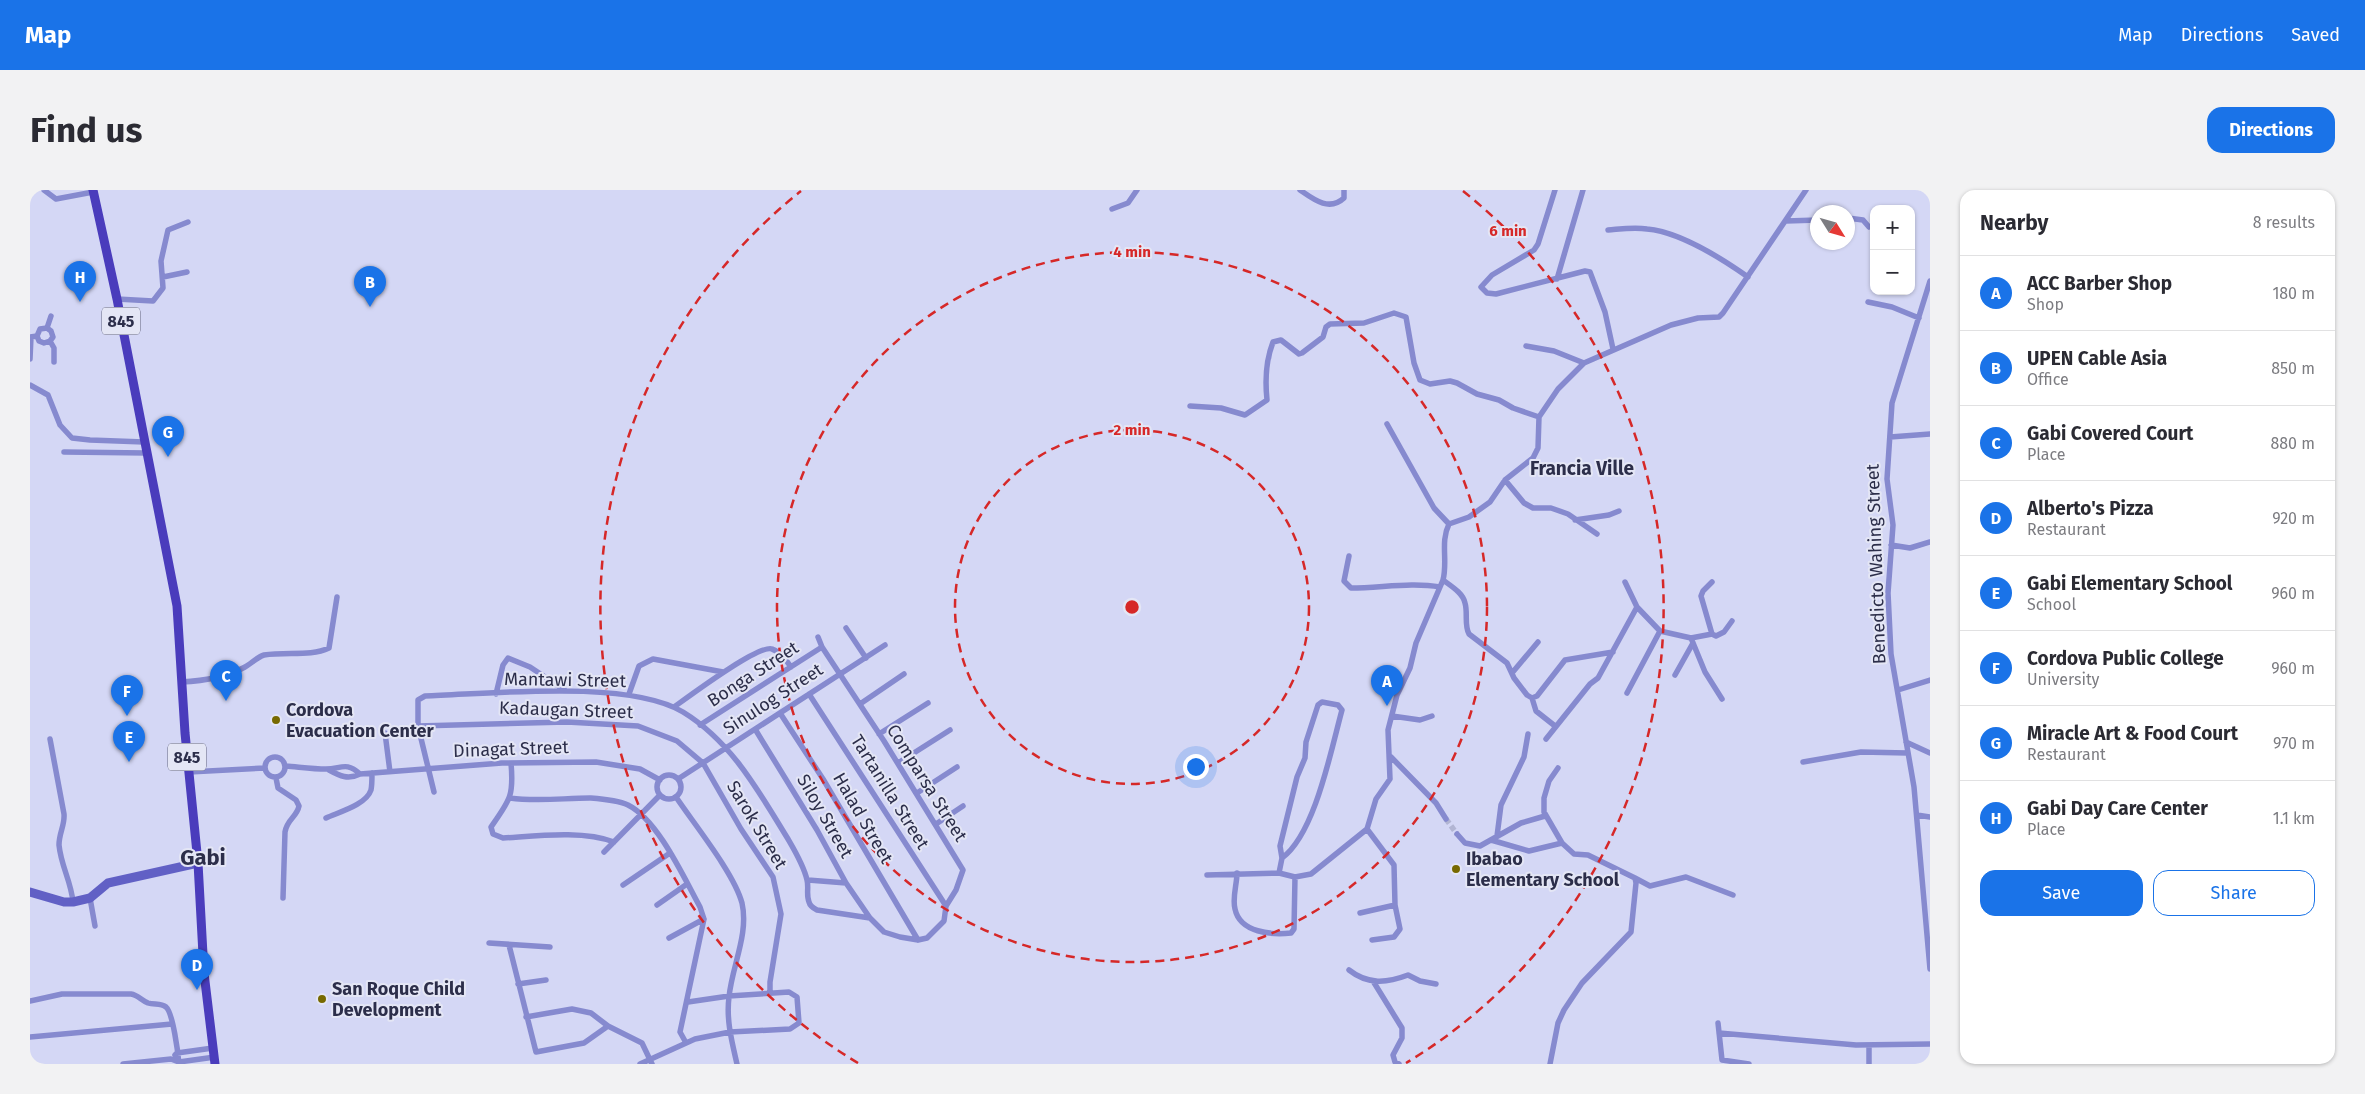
<!DOCTYPE html>
<meta charset="utf-8">
<style>
:root{--surface:#fff;--page:#f2f2f3;--text:#2b2b33;--muted:#7c7c81;--line:#e1e1e2;--accent:#1a73e8}
body{margin:0;font-family:"Fira Sans",sans-serif;background:var(--page);color:var(--text)}
.controls{position:absolute;right:15px;top:15px;display:grid;overflow:hidden;border-radius:10px;box-shadow:0 1px 4px #0004}
.controls button{width:45px;height:45px;display:grid;place-items:center;padding:0;border:0;border-bottom:1px solid var(--line);background:var(--surface);color:var(--text);font:25px sans-serif}
.compass{position:absolute;left:1780px;top:15px;width:45px;height:45px;border-radius:50%;background:var(--surface);box-shadow:0 1px 4px #0004;rotate:127deg}
.you{position:absolute;left:1165px;top:576px;width:18px;height:18px;margin:-12px;border:4px solid #fff;border-radius:50%;background:#1a73e8;box-shadow:0 0 0 8px #1a73e833}
.badge{display:grid;place-items:center;width:32px;height:32px;border-radius:50%;background:var(--accent);color:#fff;font-size:16px;font-weight:700}
.pin{position:absolute;translate:-50% -41px;filter:drop-shadow(0 1px 2px #0008)}
.pin::after{content:'';position:absolute;top:26px;width:18px;height:15px;background:inherit;clip-path:polygon(0 0,100% 0,50% 100%)}
.list{margin:0;padding:0;list-style:none}
h2{display:flex;justify-content:space-between;align-items:center;height:65px;margin:0;padding:0 20px;font-size:21px}
h2 small{font-size:16px;font-weight:400;color:var(--muted)}
.list li{display:grid;grid-template-columns:32px 1fr auto;gap:15px;align-items:center;box-sizing:border-box;height:75px;padding:0 20px;border-top:1px solid var(--line)}
.list b{display:block;font-size:19px;white-space:nowrap}
.list p{margin:0;font-size:16px;white-space:nowrap;color:var(--muted)}
.list em{font-size:16px;font-style:normal;color:var(--muted)}
.actions{display:flex;gap:10px;padding:15px 20px}
.actions a{flex:1;padding:11px 0;border:1px solid var(--accent);border-radius:15px;text-align:center;font-size:18px;color:var(--accent)}
.actions .main{background:var(--accent);color:#fff}
.map{position:relative;flex:none;width:1900px;height:874px;overflow:hidden;border-radius:15px}
header{display:flex;align-items:center;gap:30px;box-sizing:border-box;height:70px;padding:0 25px;background:var(--accent);color:#fff}
header strong{font-size:24px}
nav{display:flex;gap:28px;margin-inline-start:auto;font-size:18px}
.intro{display:flex;align-items:center;justify-content:space-between;box-sizing:border-box;height:120px;padding:0 30px}
h1{margin:0;font-size:35px}
.button{padding:12px 22px;border-radius:15px;background:var(--accent);color:#fff;font-size:18px;font-weight:700}
main{display:flex;gap:30px;padding:0 30px}
aside{flex:1;background:var(--surface);border-radius:15px;box-shadow:0 1px 4px #0004}
.map>svg:first-child{display:block}
.lines{fill:none;stroke-linecap:round;stroke-linejoin:round}
.street-tunnel{stroke:#b2b5d3;stroke-width:5.5;stroke-dasharray:5.5 3;stroke-linecap:butt}
.street{stroke:#868acf;stroke-width:5.5}
.secondary{stroke:#6160c5;stroke-width:9}
.primary{stroke:#4a3cbc;stroke-width:9}
.ring{fill:none;stroke:#d62828;stroke-width:2.5;stroke-dasharray:9 6}
.poi-dot{fill:#776900;stroke:#e4e6f5;stroke-width:2}
.labels{text-anchor:middle;stroke-width:4;stroke-linejoin:round;paint-order:stroke}
.shield{fill:#e4e6f5;stroke:#63657d;stroke-width:1}
.shield-label{font-size:16px;font-weight:bold;fill:#2c2e4a}
.street-label{font-size:18px;fill:#2c2e4a;stroke:#e4e6f5}
.poi-label{font-size:18px;font-weight:bold;fill:#2c2e4a;stroke:#e4e6f5;text-anchor:start}
.neighbourhood-label{font-size:19px;font-weight:bold;fill:#2c2e4a;stroke:#e4e6f5}
.district-label{font-size:22px;font-weight:bold;fill:#2c2e4a;stroke:#e4e6f5}
.centre{fill:#d62828;stroke:#e4e6f5;stroke-width:2.5}
.ring-label{font-size:15px;text-anchor:middle;font-weight:bold;fill:#d62828;stroke:#e4e6f5;stroke-width:4;stroke-linejoin:round;paint-order:stroke}
</style>
<header>
<strong>Map</strong>
<nav><a>Map</a><a>Directions</a><a>Saved</a></nav>
</header>
<div class="intro"><h1>Find us</h1><a class="button">Directions</a></div>
<main>
<div class="map">
<svg width="1900" height="874" viewBox="0 0 1900 874">
<rect width="100%" height="100%" fill="#d4d7f5"/>
<g class="lines">
<path class="street-tunnel" d="M1416 629 1427 644"/>
<path class="street" d="M14 0 26 9 63 2
M1270 0C1283 9 1299 22 1314 8V0
M1525 0 1508 54 1504 60 1462 85 1451 97 1457 103 1466 104 1555 81 1560 82 1575 122 1583 159
M1082 19 1098 13 1107 0
M1818 28 1833 30 1839 37
M1756 31 1788 30
M1578 40C1591 39 1604 37 1617 39 1651 42 1691 68 1718 87
M133 87 157 82
M1527 89 1553 0
M1900 91 1862 213 1857 289 1863 335 1858 403 1861 464 1884 597 1900 779
M87 109 123 111 133 98 131 71 138 40 158 32
M1838 112 1862 117 1889 128
M17 138 21 126
M0 147 7 146 10 139 17 138 21 141 23 147 20 151 14 153 9 151 7 146
M20 151 24 158V172
M1496 156 1524 161 1554 173
M0 169 1 147
M0 195 18 205 30 235 42 248 60 250 114 252
M1160 216 1191 218 1215 225 1237 210C1235 191 1236 170 1243 152L1251 150 1269 164 1272 163 1293 147 1296 137 1300 134 1334 133 1364 123 1376 127 1384 173 1390 190 1400 194 1420 191 1427 193 1447 204 1469 210 1483 218 1509 227
M1357 234 1404 318 1419 334
M1860 247 1900 244
M34 262 116 263
M1475 290 1494 313 1503 318H1521L1538 324 1567 344
M1545 330 1579 325 1589 321
M1861 355 1880 358 1900 352
M1319 366 1314 391 1321 398C1351 398 1381 392 1410 397
M1413 390C1421 396 1433 403 1435 413 1438 423 1434 435 1439 444L1477 473 1484 488 1497 505 1502 508 1506 521 1525 536
M1595 392 1607 417 1630 441 1597 503
M1682 392 1673 401 1671 406 1682 444
M816 438 836 468
M1630 441 1661 448 1682 444 1686 446 1694 442 1702 431
M1661 448 1675 482 1692 509
M1482 483 1508 452
M1645 485 1663 453
M151 492C173 491 195 488 215 477 221 474 227 467 234 465 256 461 280 467 299 458L307 407
M1868 500 1900 490
M466 504 473 475 478 468 500 477 536 501
M599 504 609 476 623 469 693 482
M779 504 916 716
M1502 508 1507 506 1535 470 1583 462
M830 514 874 484
M644 517C658 507 729 454 742 459 749 461 757 471 761 477
M750 523 793 589 888 750
M1362 526 1390 530 1402 526
M670 535 792 457
M388 536 537 532 608 536 647 551 673 573 711 639 743 687 751 724 740 792V802
M725 539 787 640 816 693 840 728
M355 543 360 582
M849 544 898 513
M20 549 34 624C35 635 29 643 29 655 31 676 41 691 43 712
M1516 549 1560 494 1568 488 1607 417
M1876 552 1900 563
M235 577a10 10 0 1 1 20 0a10 10 0 1 1-20 0Z
M1361 567 1406 613 1416 629
M1773 572 1831 562 1877 563
M481 573C484 606 480 610 461 637L463 644 473 648C506 646 553 640 584 652
M868 573 920 540
M256 576C269 577 283 579 296 579 311 579 316 571 330 584
M299 580C310 586 318 590 330 584L472 573 566 572 610 579 630 590
M159 582 235 578
M627 597a12 12 0 1 1 24 0a12 12 0 1 1-24 0Z
M246 588 248 598 266 610 269 616C267 627 257 629 255 642L253 708
M648 589 855 455
M404 602 388 536V510L395 506C461 504 598 489 653 522 702 552 729 602 758 649 765 661 774 676 777 690 779 697 776 705 779 712 780 716 783 718 787 720L840 728 854 742 870 747 888 750 897 748 914 731 916 716 926 700 933 680 854 551 792 457 788 447
M887 603 927 577
M646 607C664 634 704 683 712 713 719 744 702 776 699 807 696 830 702 852 707 874
M480 608C507 612 534 608 560 608 573 609 587 610 598 615 628 630 654 688 670 717L674 729 650 842 655 851
M1887 625 1900 627
M296 628C309 622 336 615 341 600 342 595 342 588 342 583
M906 634 933 616
M1337 639 1364 675 1365 715 1370 739 1364 747 1342 750
M1427 644 1435 653 1450 656 1491 633 1515 626
M1467 646 1471 615 1494 567 1498 544
M1461 650 1499 661 1532 653
M574 662 630 605
M1207 683C1207 694 1202 708 1205 719 1210 743 1242 745 1261 743L1264 739 1265 687
M1249 683 1252 668 1250 656 1267 587 1275 568 1276 552 1288 515 1292 512 1308 515 1312 520C1301 560 1285 644 1252 668
M1177 685 1249 683 1265 687 1281 684 1337 639 1346 609 1360 589 1358 540 1367 505 1380 478 1386 453 1413 390C1418 371 1410 352 1419 334L1439 327 1460 312 1475 290 1503 268 1508 258 1509 227 1528 199 1554 173 1641 135 1668 128 1689 127 1693 123 1776 0
M1605 688 1620 696 1656 687 1703 705
M778 690 816 693
M593 695 640 663
M60 708 65 736
M627 715 657 694
M1330 723 1365 715
M639 748 674 729
M459 753 520 757
M479 755 506 862 554 853 578 836 612 853 622 874
M1319 780C1338 795 1357 793 1378 785L1390 791 1406 794
M1343 791 1372 838V848L1363 865 1365 872 1369 874
M488 794 516 790
M0 811 32 804H101C108 805 111 810 118 813 124 815 131 813 136 817 143 823 148 863 149 874
M496 827 542 819 561 823 578 836
M1688 833 1692 870 1719 874
M1689 843 1826 855 1900 854
M0 847 142 834
M1839 855V874
M145 865 147 863 183 858
M93 874 141 869 149 872 185 867
M610 874 665 849 700 842 760 839 769 833 767 807 759 802 699 806 658 812
M1520 874 1528 833 1534 820 1552 793 1601 742 1606 693 1605 688 1558 665 1544 664 1532 653 1514 622V608L1519 591 1528 578"/>
<path class="secondary" d="M0 702 34 712H43L60 708 78 693 168 673"/>
<path class="primary" d="M63 0 87 109 147 416 155 543 168 673 174 783 185 874"/>
</g>
<g class="ring">
<circle cx="1102" cy="417" r="177"/>
<circle cx="1102" cy="417" r="355"/>
<path d="M828 873A532 532 0 0 1 771 1M1433 1A532 532 0 0 1 1376 873"/>
</g>
<g class="poi-dot">
<circle cx="246" cy="530" r="5"/>
<circle cx="1426" cy="679" r="5"/>
<circle cx="292" cy="809" r="5"/>
</g>
<g class="labels">
<g class="shield">
<rect x="72" y="117.5" width="38" height="27" rx="4"/>
<rect x="138" y="553.5" width="38" height="27" rx="4"/>
</g>
<g class="shield-label">
<text x="91" y="137">845</text>
<text x="157" y="573">845</text>
</g>
<g class="street-label">
<text transform="translate(1846 374) rotate(-92)" y="6">Benedicto Wahing Street</text>
<text transform="translate(723 484) rotate(-33)" y="6">Bonga Street</text>
<text transform="translate(535 490) rotate(1)" y="6">Mantawi Street</text>
<text transform="translate(743 509) rotate(-33)" y="6">Sinulog Street</text>
<text transform="translate(536 520) rotate(2)" y="6">Kadaugan Street</text>
<text transform="translate(481 559) rotate(-2)" y="6">Dinagat Street</text>
<text transform="translate(897 593) rotate(58)" y="6">Comparsa Street</text>
<text transform="translate(860 602) rotate(58)" y="6">Tartanilla Street</text>
<text transform="translate(795 626) rotate(60)" y="6">Siloy Street</text>
<text transform="translate(833 628) rotate(60)" y="6">Halad Street</text>
<text transform="translate(727 635) rotate(59)" y="6">Sarok Street</text>
</g>
<g class="poi-label">
<text x="256" y="526">Cordova<tspan x="256" dy="21">Evacuation Center</tspan></text>
<text x="1436" y="675">Ibabao<tspan x="1436" dy="21">Elementary School</tspan></text>
<text x="302" y="805">San Roque Child<tspan x="302" dy="21">Development</tspan></text>
</g>
<g class="neighbourhood-label">
<text x="1552" y="285">Francia Ville</text>
</g>
<g class="district-label">
<text x="173" y="675">Gabi</text>
</g>
</g>
<circle cx="1102" cy="417" r="8" class="centre"/>
<g class="ring-label">
<text x="1478" y="46">6 min</text>
<text x="1102" y="67">4 min</text>
<text x="1102" y="245">2 min</text>
</g>
</svg>
<div class="controls">
<button>+</button>
<button>−</button>
</div>
<svg class="compass" viewBox="-18 -18 36 36"><path d="M0-13l5 13h-10z" fill="#e53935"/><path d="M0 13l5-13h-10z" fill="#7c7c81"/></svg>
<div class="you"></div>
<div class="pin badge" style="left:1357px;top:516px">A</div>
<div class="pin badge" style="left:340px;top:117px">B</div>
<div class="pin badge" style="left:196px;top:511px">C</div>
<div class="pin badge" style="left:167px;top:800px">D</div>
<div class="pin badge" style="left:99px;top:572px">E</div>
<div class="pin badge" style="left:97px;top:526px">F</div>
<div class="pin badge" style="left:138px;top:267px">G</div>
<div class="pin badge" style="left:50px;top:112px">H</div>
</div>
<aside>
<h2>Nearby<small>8 results</small></h2>
<ul class="list">
<li><span class="badge">A</span><div><b>ACC Barber Shop</b><p>Shop</p></div><em>180 m</em></li>
<li><span class="badge">B</span><div><b>UPEN Cable Asia</b><p>Office</p></div><em>850 m</em></li>
<li><span class="badge">C</span><div><b>Gabi Covered Court</b><p>Place</p></div><em>880 m</em></li>
<li><span class="badge">D</span><div><b>Alberto's Pizza</b><p>Restaurant</p></div><em>920 m</em></li>
<li><span class="badge">E</span><div><b>Gabi Elementary School</b><p>School</p></div><em>960 m</em></li>
<li><span class="badge">F</span><div><b>Cordova Public College</b><p>University</p></div><em>960 m</em></li>
<li><span class="badge">G</span><div><b>Miracle Art &amp; Food Court</b><p>Restaurant</p></div><em>970 m</em></li>
<li><span class="badge">H</span><div><b>Gabi Day Care Center</b><p>Place</p></div><em>1.1 km</em></li>
</ul>
<div class="actions"><a class="main">Save</a><a>Share</a></div>
</aside>
</main>
